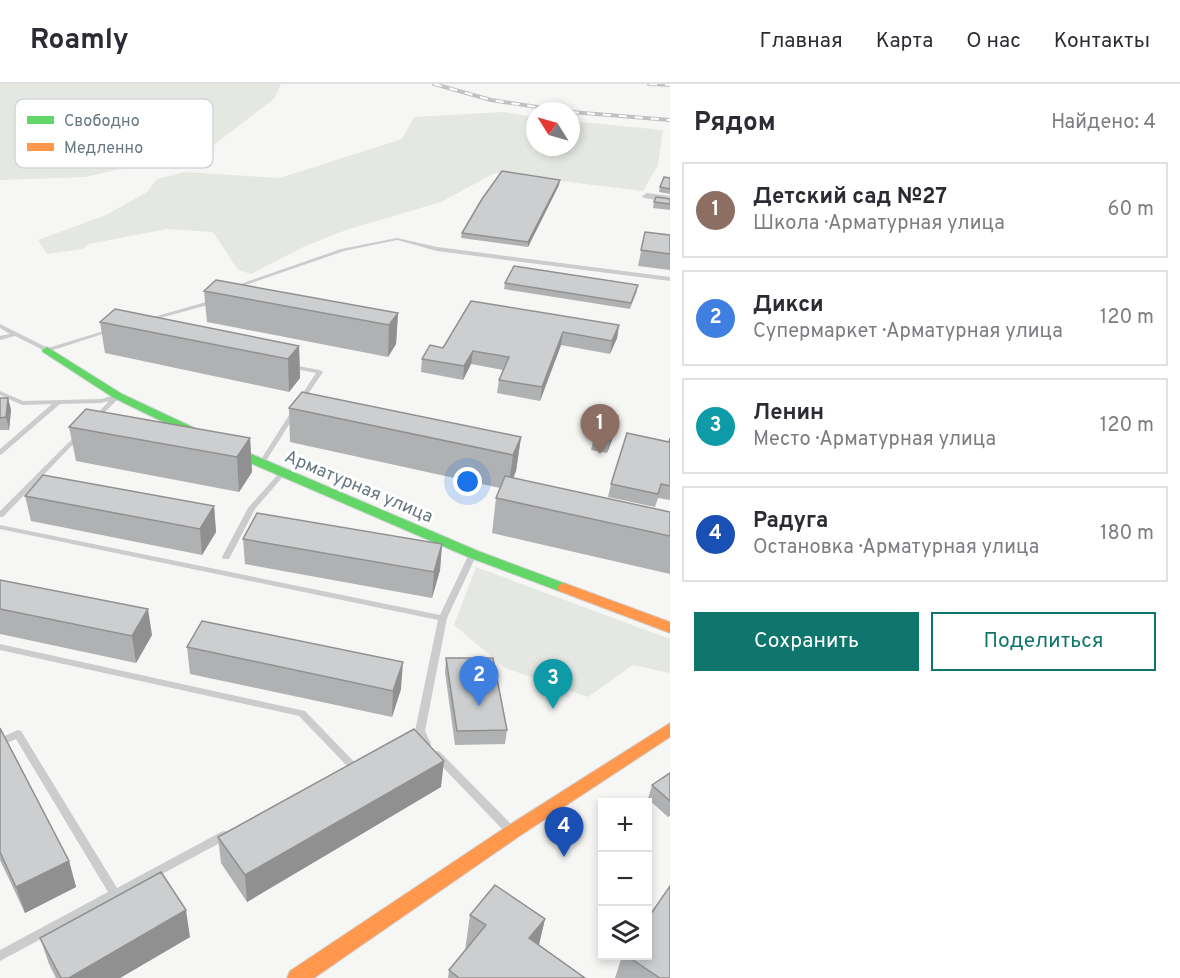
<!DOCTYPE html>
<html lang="ru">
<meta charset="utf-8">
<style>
:root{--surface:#fff;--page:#f7f7f7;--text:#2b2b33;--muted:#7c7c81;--line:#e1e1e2;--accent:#0f766e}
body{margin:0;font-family:Overpass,sans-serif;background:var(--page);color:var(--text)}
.controls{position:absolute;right:18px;bottom:18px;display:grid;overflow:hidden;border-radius:0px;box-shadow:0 3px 9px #0003}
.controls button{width:54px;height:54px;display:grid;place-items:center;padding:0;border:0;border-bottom:2px solid var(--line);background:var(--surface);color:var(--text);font:30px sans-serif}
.compass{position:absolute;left:526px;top:18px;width:54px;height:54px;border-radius:50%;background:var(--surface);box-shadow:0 3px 9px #0003;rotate:307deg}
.you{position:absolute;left:468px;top:398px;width:21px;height:21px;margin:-15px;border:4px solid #fff;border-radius:50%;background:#1a73e8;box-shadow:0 0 0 9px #1a73e833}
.badge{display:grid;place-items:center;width:39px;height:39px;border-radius:50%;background:var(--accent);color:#fff;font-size:20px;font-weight:700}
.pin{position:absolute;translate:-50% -50px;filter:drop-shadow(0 2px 3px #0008)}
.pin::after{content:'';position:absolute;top:32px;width:21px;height:18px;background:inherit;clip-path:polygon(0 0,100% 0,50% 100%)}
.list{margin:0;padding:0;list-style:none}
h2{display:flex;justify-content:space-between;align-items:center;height:78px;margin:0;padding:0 24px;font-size:26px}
h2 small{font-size:20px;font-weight:400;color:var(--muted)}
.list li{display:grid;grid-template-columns:39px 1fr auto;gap:18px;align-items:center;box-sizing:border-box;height:96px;margin:0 12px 12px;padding:0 12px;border:2px solid var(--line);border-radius:0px}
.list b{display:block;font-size:22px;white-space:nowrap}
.list p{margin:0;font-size:20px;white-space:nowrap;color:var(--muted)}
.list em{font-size:20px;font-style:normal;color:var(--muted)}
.actions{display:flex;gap:12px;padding:18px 24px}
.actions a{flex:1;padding:14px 0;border:2px solid var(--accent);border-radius:0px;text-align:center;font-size:21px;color:var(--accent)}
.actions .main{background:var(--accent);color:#fff}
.icon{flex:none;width:33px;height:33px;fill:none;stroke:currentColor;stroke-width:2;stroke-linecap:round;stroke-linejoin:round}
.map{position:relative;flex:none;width:670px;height:894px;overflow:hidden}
header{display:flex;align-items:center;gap:36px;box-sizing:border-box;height:84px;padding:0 30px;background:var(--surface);border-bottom:2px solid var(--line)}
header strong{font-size:28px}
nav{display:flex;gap:33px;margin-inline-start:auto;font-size:21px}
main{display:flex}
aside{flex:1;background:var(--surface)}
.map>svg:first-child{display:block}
.green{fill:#e5e8e2}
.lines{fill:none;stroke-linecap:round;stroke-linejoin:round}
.fast-casing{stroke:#d2d3d3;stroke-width:2}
.slow-casing{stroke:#d2d3d3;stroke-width:2}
.lane{fill:#cbcccd;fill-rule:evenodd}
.street{fill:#cbcccd;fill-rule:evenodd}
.fast{fill:#63d668;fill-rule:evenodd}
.slow{fill:#ff974d;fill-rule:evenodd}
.rail-casing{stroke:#c0c2c3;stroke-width:4}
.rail{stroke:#fff;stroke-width:2;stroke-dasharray:8;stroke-linecap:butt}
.wall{fill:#b0b1b2}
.shaded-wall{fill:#909091}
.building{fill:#cdcecf;stroke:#909091;stroke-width:1.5}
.labels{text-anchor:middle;stroke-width:6;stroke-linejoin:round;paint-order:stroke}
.street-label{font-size:18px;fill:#687883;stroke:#fff}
.key{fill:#fff;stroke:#d2d6da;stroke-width:1.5}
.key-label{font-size:16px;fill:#687883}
</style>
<header>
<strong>Roamly</strong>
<nav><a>Главная</a><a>Карта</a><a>О нас</a><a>Контакты</a></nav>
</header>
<main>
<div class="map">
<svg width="670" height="894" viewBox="0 0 670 894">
<rect width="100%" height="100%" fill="#f6f6f5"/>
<path class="green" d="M0 0H281L275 14 210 64 85 93 0 96Z
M503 28 535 33V63H571V37L663 46 658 81 643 107 495 89 441 118 346 146 303 163 251 190 238 186 213 148 167 145 89 160 83 165 47 170 38 156 106 131 147 108 157 95 184 88 280 94 402 55 414 33Z
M476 483 670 555V589L633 581 588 613 505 584 454 541Z"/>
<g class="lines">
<g class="fast-casing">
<path id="fast" d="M47 263 122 310 235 363 478 467 569 501 571 504 569 507H559L468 473 227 369 114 314 43 268 42 266Z"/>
</g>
<g class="slow-casing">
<path id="slow" d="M564 499 670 538V549L559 507 557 504 559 501Z
M670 639V653L518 753 314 894H287L290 887 506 743Z"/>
</g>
<path class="lane" d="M397 154 437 163 670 193V197L437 167 397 156 344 167 234 205 229 204 341 165Z
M213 216 216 218 215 219 146 238 143 236Z
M0 240 48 264 107 246H111L112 247 47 268 15 252 0 256V252L10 250 0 244Z
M292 281 320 286 323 288 304 316H300L299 315 316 289 290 284 289 283Z
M0 307 23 317 101 315 118 310 121 312 98 335H94L93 334 94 333 109 317 101 319 60 320 2 370 0 371V365L52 320 22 321 0 311Z
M294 326 297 328 264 380 263 381H259L258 380 291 328Z
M79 349 81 350 82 351 81 352 3 433H0V427L77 350Z
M282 387 286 389 255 425 229 475H223L222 473 248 424 280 388Z
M0 441 440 531 469 470 470 468H476L477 470 447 534 425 647 431 660 429 663 426 664 423 663 415 647 438 536 0 445Z
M0 560 305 627 358 682 356 685 353 686 350 685 299 632 0 566Z
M18 646 21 647 117 804 221 748 225 747 229 748 230 751 229 754 0 877V866L108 808 16 655 0 662V654Z
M437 667 440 668 512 741 513 744 512 747 508 748 504 747 434 674 432 671 434 668Z"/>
<path class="street" d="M647 109 670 112V118L644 114 642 112Z"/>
<use href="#fast" class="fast"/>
<use href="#slow" class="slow"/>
<g class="rail-casing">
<path id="rail" d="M434 0 491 16 563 27
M649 0 670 1
M571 28 670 36"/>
</g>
<use href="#rail" class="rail"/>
</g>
<path class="wall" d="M670 94V110L659 108 660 103Z
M559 101 528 163 461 154 462 149Z
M670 115V126L653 124 654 118Z
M645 148 670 151V186L638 182Z
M505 199 637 207 630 225 504 205Z
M204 207 398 229 396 260 388 273 207 238Z
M100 238 299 262 300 294 289 308 105 269Z
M619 241 617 254 610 270 561 261 540 317 497 309 499 296 503 286 471 280 463 296 421 288 422 275 443 264Z
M0 314H8L11 326 9 346H0Z
M289 324 521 353 516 387 513 394 670 428V490L492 449 496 414 500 404 290 358Z
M69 343 250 354 252 388 239 408 76 377Z
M616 345 607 369 591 366 594 353Z
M670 354V416L658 414 655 423 608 413 611 400 669 358Z
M25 412 214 422 216 448 202 471 31 437Z
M243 455 442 460 440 486 432 514 245 480Z
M0 496 152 551 136 579 0 550Z
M187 563 401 605 392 633 190 590Z
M446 574 507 646 505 660 455 661 445 588Z
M0 644 69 777 76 803 25 829 0 776Z
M670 689V732L668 733 648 715 652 701Z
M441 703 247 818 221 779 218 753Z
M470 831 545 835 539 861 585 894H448L449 886 465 867Z
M190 853 120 894H56L49 880 40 854Z
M622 872H648L670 894H615Z"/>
<path class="shaded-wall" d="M560 96 559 101 528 163V158Z
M398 229 396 260 388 273 389 241Z
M619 241 617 254 610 270 612 257Z
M563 248 561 261 540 317 542 303Z
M299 262 300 294 289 308 288 275Z
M473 267 471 280 463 296 464 282Z
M8 314 11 326 9 346 6 333Z
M618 332 616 345 607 369 610 356Z
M521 353 516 387 508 406 513 371Z
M250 354 252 388 239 408 237 373Z
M214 422 216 448 202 471 200 445Z
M442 460 440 486 432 514 434 488Z
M148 525 152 551 136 579 132 552Z
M403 578 401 605 392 633 393 607Z
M444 677 441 703 247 818 245 791Z
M69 777 76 803 25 829 16 803Z
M186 826 190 853 120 894H69Z
M545 835 534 881 529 854Z"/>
<path class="building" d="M502 87 560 96 528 158 462 149 482 115Z
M664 93 670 94V105L660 103Z
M656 113 670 115V120L654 118Z
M645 148 670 151V170L641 166Z
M514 182 638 201 631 219 505 199Z
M216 196 398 229 389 241 204 207Z
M471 217 619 241 612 257 563 248 542 303 499 296 509 273 473 267 464 282 422 275 430 261 443 264Z
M115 225 299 262 288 275 100 238Z
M302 308 521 353 513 371 289 324Z
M0 314H8L6 333 0 334Z
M86 325 250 354 237 373 69 343Z
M603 329 618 332 610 356 594 353Z
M627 349 669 358 670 354V402L661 400 658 410 611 400Z
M43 391 214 422 200 445 25 412Z
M505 392 670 428V452L496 414Z
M257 429 442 460 434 488 243 455Z
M0 496 148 525 132 552 0 525Z
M202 537 403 578 393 607 187 563Z
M446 574H493L507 646 457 647Z
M0 644 69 777 16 803 0 768Z
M414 645 444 677 245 791 218 753Z
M670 689V717L652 701Z
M161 788 186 826 69 894H61L40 854Z
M495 801 545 835 529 854 585 894H459L449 886 486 841 470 831Z
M670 802V894H660L627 872H648V834Z"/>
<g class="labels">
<g class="street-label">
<text transform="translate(359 402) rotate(23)" y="6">Арматурная улица</text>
</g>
</g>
<rect x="15" y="15" width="198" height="69" rx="9" class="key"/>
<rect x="27" y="32" width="27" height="8" fill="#63d668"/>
<rect x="27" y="59" width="27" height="8" fill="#ff974d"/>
<g class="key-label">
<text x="64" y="42">Свободно</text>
<text x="64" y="69">Медленно</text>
</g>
</svg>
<div class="controls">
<button>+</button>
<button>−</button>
<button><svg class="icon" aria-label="layers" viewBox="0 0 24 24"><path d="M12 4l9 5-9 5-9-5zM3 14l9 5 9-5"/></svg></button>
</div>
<svg class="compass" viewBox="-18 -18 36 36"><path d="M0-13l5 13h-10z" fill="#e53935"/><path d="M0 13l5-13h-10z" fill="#7c7c81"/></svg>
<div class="you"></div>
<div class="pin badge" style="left:600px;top:370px;background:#8d6e63">1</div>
<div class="pin badge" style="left:479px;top:622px;background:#3f7fe0">2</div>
<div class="pin badge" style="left:553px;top:625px;background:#0f9aa8">3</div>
<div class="pin badge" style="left:564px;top:773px;background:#1a4fb4">4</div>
</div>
<aside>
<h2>Рядом<small>Найдено: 4</small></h2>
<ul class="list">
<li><span class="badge" style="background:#8d6e63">1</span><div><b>Детский сад №27</b><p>Школа · Арматурная улица</p></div><em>60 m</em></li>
<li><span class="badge" style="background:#3f7fe0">2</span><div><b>Дикси</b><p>Супермаркет · Арматурная улица</p></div><em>120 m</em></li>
<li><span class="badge" style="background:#0f9aa8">3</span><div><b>Ленин</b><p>Место · Арматурная улица</p></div><em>120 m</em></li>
<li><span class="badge" style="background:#1a4fb4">4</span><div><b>Радуга</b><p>Остановка · Арматурная улица</p></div><em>180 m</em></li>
</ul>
<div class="actions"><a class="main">Сохранить</a><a>Поделиться</a></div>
</aside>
</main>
